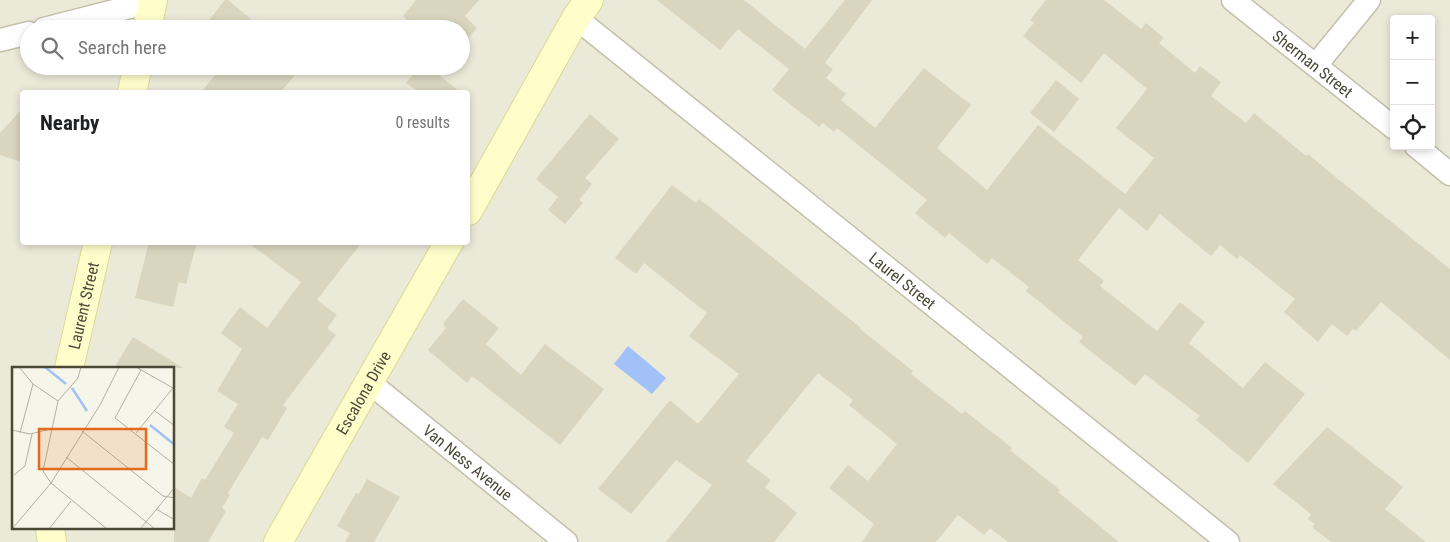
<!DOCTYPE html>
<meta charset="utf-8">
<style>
:root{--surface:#fff;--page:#f6f6f6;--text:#202124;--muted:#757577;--line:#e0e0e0}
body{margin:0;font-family:"Roboto Condensed",sans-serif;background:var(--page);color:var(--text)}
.controls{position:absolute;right:15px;top:15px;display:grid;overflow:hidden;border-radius:5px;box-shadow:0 2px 8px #0003}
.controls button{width:45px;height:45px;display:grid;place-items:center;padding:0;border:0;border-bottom:1px solid var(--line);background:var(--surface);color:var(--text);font:25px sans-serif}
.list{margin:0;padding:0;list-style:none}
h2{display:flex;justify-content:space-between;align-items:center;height:65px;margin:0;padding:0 20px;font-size:21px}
h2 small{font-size:16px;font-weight:400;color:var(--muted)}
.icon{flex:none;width:28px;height:28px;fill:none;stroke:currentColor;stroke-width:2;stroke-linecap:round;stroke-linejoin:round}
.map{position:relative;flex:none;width:1450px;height:542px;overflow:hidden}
.search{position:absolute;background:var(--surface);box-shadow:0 2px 8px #0003;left:20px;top:20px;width:450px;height:55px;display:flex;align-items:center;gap:12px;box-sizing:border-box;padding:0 18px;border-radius:28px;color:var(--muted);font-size:19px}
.panel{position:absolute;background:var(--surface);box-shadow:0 2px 8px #0003;left:20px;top:90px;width:450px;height:155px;border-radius:5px}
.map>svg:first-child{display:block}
.residential{fill:#ebe9d8;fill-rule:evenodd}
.water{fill:#a2c1f8}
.building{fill:#d9d5be}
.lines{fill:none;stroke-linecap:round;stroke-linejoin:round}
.street-casing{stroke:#c3c1ab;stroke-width:25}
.secondary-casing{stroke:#dbd896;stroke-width:30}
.street{stroke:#fff;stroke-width:22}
.secondary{stroke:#fffecb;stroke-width:28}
.labels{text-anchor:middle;stroke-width:4.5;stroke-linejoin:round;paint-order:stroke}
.street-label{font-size:16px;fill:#4c4837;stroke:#fff}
.inset-river{fill:none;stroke:#a2c1f8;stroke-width:2.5}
.inset-road{fill:none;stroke:#b2b0a2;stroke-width:1}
.view{fill:#e46a1d;fill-opacity:0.15;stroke:#e46a1d;stroke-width:2.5}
.inset-edge{fill:none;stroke:#4c4837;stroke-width:2.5}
</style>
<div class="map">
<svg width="1450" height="542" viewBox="0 0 1450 542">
<rect width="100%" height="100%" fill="#f6f5ea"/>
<path class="residential" d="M0 0H1450V542H0ZM1394 19H1431V146H1394ZM29 29H461V66H29ZM22 92H468V242H22ZM14 368H174V528H14Z"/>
<path class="water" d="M628 346 666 378 652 394 614 364Z"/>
<path class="building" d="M225 0H228L263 29H202Z
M416 0H479L465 16 477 28 468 38 470 39 461 50V29H417L403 16Z
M657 0H744L805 49 845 0H872L825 63 833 69 826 78 846 94 841 100 875 128 924 68 971 105 937 148 987 190 1038 125 1125 194 1154 158 1116 128 1147 89 1104 53 1081 83 1023 36 1034 23 1030 20 1046 0H1104L1141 29 1146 23 1164 38 1159 43 1195 73 1200 66 1221 82 1211 96 1246 123 1254 113 1306 156 1308 154 1338 179 1450 269V360L1381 302 1356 331 1353 329 1347 336 1332 324 1318 342 1284 312 1295 299 1240 255 1237 259 1220 245 1211 256 1160 214 1147 231 1119 208 1078 260 1104 281 1100 286 1157 331 1180 302 1205 322 1189 343 1243 388 1265 362 1305 394 1248 463 1196 420 1200 416 1145 374 1135 386 1079 342 1083 337 1026 291 1029 287 992 258 987 264 949 233 945 238 915 213 927 200 837 128 834 132 823 123 819 127 772 90 789 69 738 29 720 50Z
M223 66H302L281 92H201Z
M420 66H448L440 76 460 92H419L406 83Z
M1056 80 1079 99 1054 132 1030 113Z
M22 109V162L0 155V133Z
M590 114 619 139 585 178 592 184 579 200 583 203 565 224 548 210 558 197 536 179Z
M672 185 696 203 699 199 716 212 861 328 860 329 913 371 911 374 962 414 965 411 1012 448 1010 450 1060 490 1058 492 1119 542H1008L990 528 984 535 958 515 936 542H862L874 524 829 488 848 465 868 481 897 444 849 405 853 400 818 373 746 461 771 480 765 487 797 513 774 542H666L712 485 676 460 631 514 598 489 670 400 698 424 739 374 689 336 707 313 644 263 636 274 615 258Z
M149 242H197L186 284 179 282 173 307 135 298Z
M247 242H362L317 300 337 315 327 328 336 335 283 405 287 408 268 440 262 437 228 493 230 495 222 508 226 511 208 542H174V487L191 498 202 478 205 480 234 433 224 427 238 404 217 391 242 349 221 333 240 307 267 328 301 282Z
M463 299 499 328 486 344 521 375 545 344 604 389 560 445 472 376 467 383 428 350 446 328 443 324Z
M133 337 183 368H114Z
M1327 427 1403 487 1385 509 1426 542H1331L1312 527 1315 524 1308 519 1311 514 1273 484Z
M367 479 400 497 374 542H345L350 533 337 526 356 493 359 494Z"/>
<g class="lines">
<g class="street-casing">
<g id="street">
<path id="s1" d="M1233 0 1394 128"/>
<path id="s2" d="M576 18 1228 542"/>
<path d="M44 29 153 1"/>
<path d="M0 40 29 33"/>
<path d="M1316 65 1369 0"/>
<path d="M1416 146 1450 174"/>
<path id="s3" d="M370 383 566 542"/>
</g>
</g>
<g class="secondary-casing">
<g id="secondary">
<path d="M147 29 153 0"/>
<path d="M132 92 138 66"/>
<path d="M468 211 576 18 589 0"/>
<path id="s4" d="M69 368 98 242"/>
<path d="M50 528 52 542"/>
<path id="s5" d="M278 542 449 242"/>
</g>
</g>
<use href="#street" class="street"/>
<use href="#secondary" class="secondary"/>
</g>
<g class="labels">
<g class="street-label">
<text dy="6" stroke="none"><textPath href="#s1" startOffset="102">Sherman Street</textPath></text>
<text dy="6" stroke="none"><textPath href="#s2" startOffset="419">Laurel Street</textPath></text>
<text dy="6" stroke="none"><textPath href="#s4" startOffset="64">Laurent Street</textPath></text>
<text dy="6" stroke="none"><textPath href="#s5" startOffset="172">Escalona Drive</textPath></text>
<text dy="6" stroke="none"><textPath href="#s3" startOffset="126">Van Ness Avenue</textPath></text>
</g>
</g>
<g transform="translate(12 367)">
<rect width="162" height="162" fill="#f6f5ea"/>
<path class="inset-river" d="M33 0 54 17M60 21 75 44M138 58 163 78"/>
<path class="inset-road" d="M7 0 21 17 46 34M69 0 66 11 46 34 31 104 39 116 95 162M124 0 161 21M129 3 103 51 163 98M143 44 163 59M0 63 18 67 39 62M70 64 151 129 163 131M8 66 21 17M124 66 161 21M54 90 143 162M2 108 13 99 20 67M144 142 163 153M0 162 39 116 88 38 107 0M37 162 59 134M128 162 163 120"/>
<path class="view" d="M27 62H134V102H27Z"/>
<rect width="162" height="162" class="inset-edge"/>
</g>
</svg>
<div class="controls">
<button>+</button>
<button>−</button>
<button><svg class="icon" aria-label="locate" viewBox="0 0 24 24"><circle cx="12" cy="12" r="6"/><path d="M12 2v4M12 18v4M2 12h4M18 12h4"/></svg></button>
</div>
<div class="search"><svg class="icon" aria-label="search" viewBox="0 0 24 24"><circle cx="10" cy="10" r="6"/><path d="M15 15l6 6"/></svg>Search here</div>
<section class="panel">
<h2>Nearby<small>0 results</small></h2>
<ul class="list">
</ul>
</section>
</div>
